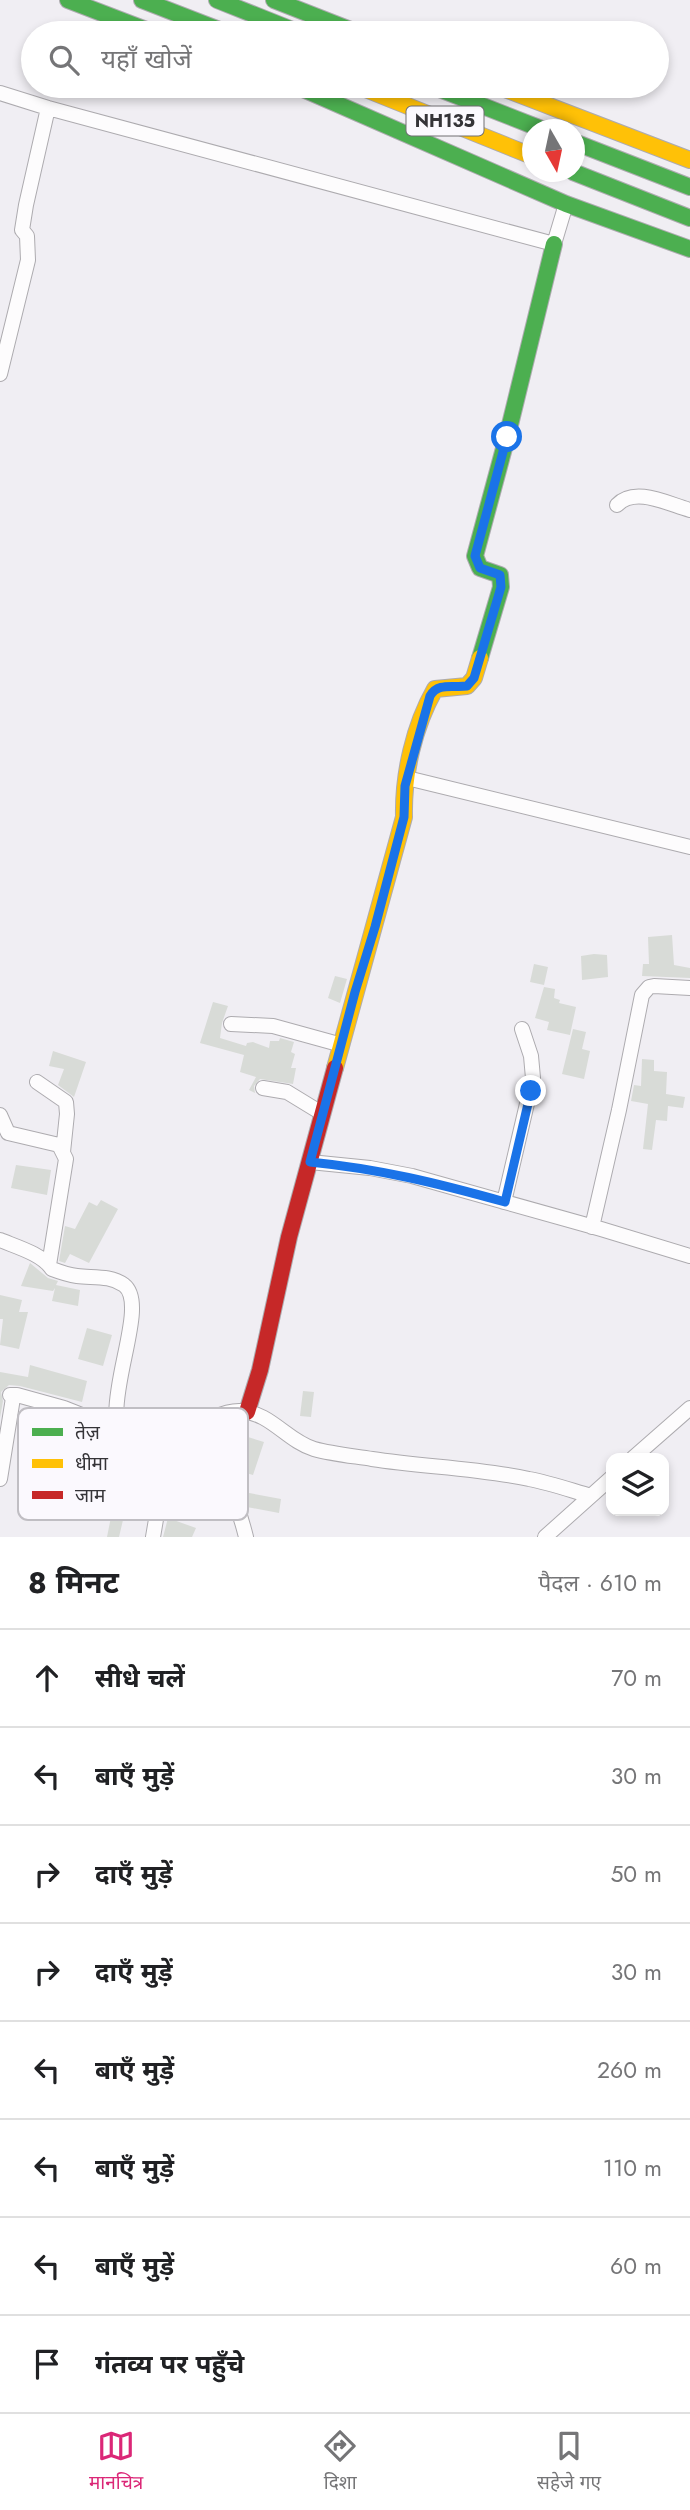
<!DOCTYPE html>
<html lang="hi">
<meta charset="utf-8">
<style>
:root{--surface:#fff;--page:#f2f2f2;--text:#202124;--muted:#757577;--line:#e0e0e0;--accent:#db2777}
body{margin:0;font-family:Jost,"Noto Sans Devanagari",sans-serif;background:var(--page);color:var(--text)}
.controls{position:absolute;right:21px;bottom:21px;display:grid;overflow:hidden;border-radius:14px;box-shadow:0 4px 10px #0003}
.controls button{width:63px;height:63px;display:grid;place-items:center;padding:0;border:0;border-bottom:2px solid var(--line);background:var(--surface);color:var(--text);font:35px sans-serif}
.compass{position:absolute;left:522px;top:119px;width:63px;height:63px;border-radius:50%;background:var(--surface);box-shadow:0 4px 10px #0003;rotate:171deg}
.stop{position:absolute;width:21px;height:21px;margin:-16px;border:5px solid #1a73e8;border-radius:50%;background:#fff}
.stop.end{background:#1a73e8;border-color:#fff;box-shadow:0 2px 7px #0008}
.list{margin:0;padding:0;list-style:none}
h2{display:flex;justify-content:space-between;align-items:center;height:91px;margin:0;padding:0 28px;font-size:30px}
h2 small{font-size:23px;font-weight:400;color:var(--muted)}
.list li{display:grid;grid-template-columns:46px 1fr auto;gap:21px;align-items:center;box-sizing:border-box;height:98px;padding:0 28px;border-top:2px solid var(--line)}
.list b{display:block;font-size:26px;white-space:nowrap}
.list em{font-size:23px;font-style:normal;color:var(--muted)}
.icon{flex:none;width:38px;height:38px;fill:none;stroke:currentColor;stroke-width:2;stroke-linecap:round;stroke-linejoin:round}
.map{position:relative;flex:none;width:690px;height:1537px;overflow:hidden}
.search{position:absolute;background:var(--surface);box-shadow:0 4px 10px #0003;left:21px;right:21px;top:21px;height:77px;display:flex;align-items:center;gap:18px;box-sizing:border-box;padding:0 24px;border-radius:38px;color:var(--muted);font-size:26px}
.sheet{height:875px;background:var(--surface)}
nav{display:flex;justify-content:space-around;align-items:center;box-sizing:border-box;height:98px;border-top:2px solid var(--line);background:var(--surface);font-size:19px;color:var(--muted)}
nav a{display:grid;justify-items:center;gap:4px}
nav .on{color:var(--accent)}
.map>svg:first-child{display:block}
.building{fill:#d8dbd7}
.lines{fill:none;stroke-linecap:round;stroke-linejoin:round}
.street-casing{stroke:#adabaf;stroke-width:16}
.fast-casing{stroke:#adabaf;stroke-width:18}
.slow-casing{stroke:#adabaf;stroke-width:18}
.jam-casing{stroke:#adabaf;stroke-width:18}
.street{stroke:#fdfcfd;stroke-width:14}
.fast{stroke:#4caf50;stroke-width:16}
.slow{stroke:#ffc107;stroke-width:16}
.jam{stroke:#c62828;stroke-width:16}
.route{stroke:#1a73e8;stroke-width:9}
.labels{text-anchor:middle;stroke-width:5;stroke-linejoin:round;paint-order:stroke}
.shield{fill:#fbf9fe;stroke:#706f73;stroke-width:2}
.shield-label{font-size:18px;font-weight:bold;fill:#353438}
.key{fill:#fbf9fe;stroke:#c0bec3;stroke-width:2}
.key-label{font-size:19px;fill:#353438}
</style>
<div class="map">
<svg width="690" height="1537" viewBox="0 0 690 1537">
<rect width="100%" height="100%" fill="#f0eef3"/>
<path class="building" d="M672 935 674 965 690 968V978L642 976 643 964H649L648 937Z
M594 954 607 955 608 977 582 980 581 956Z
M534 964 548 967 544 985 530 982Z
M335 976 347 979 340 1003 328 998Z
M544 987 555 989 554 998 560 1000 559 1003 576 1007 570 1035 547 1030 549 1022 535 1018Z
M213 1002 228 1006 222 1023 220 1038 246 1046 247 1043 253 1042 269 1048 270 1041H279L280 1038 294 1042 291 1052 295 1054 291 1068H296L293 1084 260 1079 254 1086 255 1093 249 1090 256 1077 240 1072 244 1055 200 1043Z
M573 1029 586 1032 582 1049 590 1051 584 1079 562 1074Z
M53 1051 86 1062 74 1097 58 1085 64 1069 49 1066Z
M642 1059 654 1060V1071L667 1072 666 1094 685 1097 683 1108 668 1106 667 1121 656 1120 652 1150 643 1149 648 1104 631 1101 634 1085 641 1086Z
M16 1165 51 1170 47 1195 11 1188Z
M101 1200 118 1209 89 1263 70 1254 65 1263 59 1261 65 1226 75 1229 89 1202 97 1206Z
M30 1263 48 1278 58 1281 56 1285 80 1290 78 1306 52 1301 55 1288 53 1291 21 1286Z
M0 1295 22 1300 19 1312H28L19 1349 0 1345 3 1319H0Z
M87 1328 112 1335 103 1366 78 1359Z
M30 1365 87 1381 82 1402 20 1386 9 1385 1 1392 3 1401 0 1418V1372L28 1377Z
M303 1391 314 1392 311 1417 300 1416Z
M79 1427 94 1430 91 1441 117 1447 119 1448 117 1457 135 1460 126 1490 143 1494 139 1507 127 1503 119 1537H107L115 1497 95 1492 85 1491 84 1497 66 1493 68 1484 65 1483Z
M232 1432 264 1442 253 1475 225 1467Z
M244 1492 281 1499 279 1513 247 1507 243 1497Z
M168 1518 196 1528 192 1537H163Z"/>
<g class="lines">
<g class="street-casing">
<path id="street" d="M0 93 48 108 554 244 566 204
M0 374 28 260 27 236 22 230 26 205 48 108
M617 505C635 486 668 504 690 510
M407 778 690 847
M231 1024 273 1026 342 1045
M37 1082 66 1102 67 1114 63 1152
M263 1088 287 1092 323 1114
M0 1115 8 1133 59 1145 66 1159 49 1265
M310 1162 370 1168 412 1176 601 1229 690 1256
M504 1202 533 1078 531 1056 522 1029
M592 1227 619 1110 642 995 649 987 654 986 690 988
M0 1240C17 1247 42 1254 52 1269 60 1272 69 1275 77 1276 93 1278 110 1275 124 1285 154 1308 87 1425 133 1449 159 1462 204 1410 240 1411 270 1412 287 1441 314 1449 332 1454 353 1456 372 1459 424 1467 478 1468 529 1479 550 1483 570 1490 591 1496
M160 1448C176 1458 182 1454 197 1459 227 1469 239 1509 246 1537
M633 1458 690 1408
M0 1479 13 1398 10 1395H17L64 1408 117 1429
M153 1537 161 1490 174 1456
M545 1537 611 1478"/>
</g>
<g class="fast-casing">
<path id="fast" d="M68 0 154 33
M142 0 227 33
M217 0 300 33
M274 0 358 33
M296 86 566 204 690 249
M432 86 544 130
M574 142 690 187
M573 172 690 218
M480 658 501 587 500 575 480 568 475 556 507 437 554 244"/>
</g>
<g class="slow-casing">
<path id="slow" d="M358 86 532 156
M497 86 690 160
M335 1068 404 817C403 774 414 726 435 689L467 686 474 678 480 658"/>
</g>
<g class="jam-casing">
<path id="jam" d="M247 1412 260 1370 289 1237 335 1068"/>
</g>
<use href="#street" class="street"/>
<use href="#fast" class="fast"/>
<use href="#slow" class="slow"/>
<use href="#jam" class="jam"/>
</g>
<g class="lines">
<path class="route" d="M507 437 475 556 480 568 500 575 501 587 474 678 467 686C453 688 438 682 430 696L405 786 404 817 375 927 355 992 310 1162C380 1169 437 1183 505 1202L531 1091"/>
</g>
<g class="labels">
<rect class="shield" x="406.5" y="106.5" width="77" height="29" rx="5"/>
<g class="shield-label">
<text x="445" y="127">NH135</text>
</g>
</g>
<rect x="18" y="1408" width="230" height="112" rx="10" class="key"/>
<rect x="32" y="1428" width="31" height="8" fill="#4caf50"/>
<rect x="32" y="1459" width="31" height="9" fill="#ffc107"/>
<rect x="32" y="1491" width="31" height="8" fill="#c62828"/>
<g class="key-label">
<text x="75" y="1439">तेज़</text>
<text x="75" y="1470">धीमा</text>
<text x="75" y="1502">जाम</text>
</g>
</svg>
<div class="controls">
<button><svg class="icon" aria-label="layers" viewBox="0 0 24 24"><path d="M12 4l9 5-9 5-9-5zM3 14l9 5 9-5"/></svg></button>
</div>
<svg class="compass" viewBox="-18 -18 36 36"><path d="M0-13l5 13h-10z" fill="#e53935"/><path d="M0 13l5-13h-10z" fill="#757577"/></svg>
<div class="stop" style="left:507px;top:437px"></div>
<div class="stop end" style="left:531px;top:1091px"></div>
<div class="search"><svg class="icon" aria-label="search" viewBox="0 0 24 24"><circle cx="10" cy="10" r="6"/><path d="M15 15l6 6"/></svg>यहाँ खोजें</div>
</div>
<section class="sheet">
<h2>8 मिनट<small>पैदल · 610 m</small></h2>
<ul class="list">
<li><svg class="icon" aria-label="ahead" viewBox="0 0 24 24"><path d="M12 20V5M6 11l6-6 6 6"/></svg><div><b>सीधे चलें</b></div><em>70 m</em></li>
<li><svg class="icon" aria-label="left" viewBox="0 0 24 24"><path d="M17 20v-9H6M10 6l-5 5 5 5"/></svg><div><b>बाएँ मुड़ें</b></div><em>30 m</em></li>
<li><svg class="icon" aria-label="right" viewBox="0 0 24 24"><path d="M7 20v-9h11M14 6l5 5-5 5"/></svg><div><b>दाएँ मुड़ें</b></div><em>50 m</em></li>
<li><svg class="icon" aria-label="right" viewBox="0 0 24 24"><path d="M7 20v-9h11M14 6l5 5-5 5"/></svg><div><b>दाएँ मुड़ें</b></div><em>30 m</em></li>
<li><svg class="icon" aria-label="left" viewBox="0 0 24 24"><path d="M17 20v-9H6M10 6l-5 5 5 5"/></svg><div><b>बाएँ मुड़ें</b></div><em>260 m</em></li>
<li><svg class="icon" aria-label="left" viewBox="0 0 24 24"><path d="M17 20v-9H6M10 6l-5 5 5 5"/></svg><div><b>बाएँ मुड़ें</b></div><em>110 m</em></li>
<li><svg class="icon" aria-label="left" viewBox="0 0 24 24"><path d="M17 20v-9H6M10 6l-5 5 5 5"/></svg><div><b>बाएँ मुड़ें</b></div><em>60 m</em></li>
<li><svg class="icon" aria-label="arrive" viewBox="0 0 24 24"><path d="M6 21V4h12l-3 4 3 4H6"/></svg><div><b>गंतव्य पर पहुँचे</b></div></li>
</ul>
</section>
<nav>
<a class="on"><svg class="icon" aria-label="map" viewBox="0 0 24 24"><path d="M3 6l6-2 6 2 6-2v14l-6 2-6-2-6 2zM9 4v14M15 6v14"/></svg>मानचित्र</a>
<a><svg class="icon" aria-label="directions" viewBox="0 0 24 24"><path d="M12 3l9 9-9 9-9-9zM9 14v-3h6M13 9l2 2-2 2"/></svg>दिशा</a>
<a><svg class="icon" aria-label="saved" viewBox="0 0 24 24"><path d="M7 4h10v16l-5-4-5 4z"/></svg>सहेजे गए</a>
</nav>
